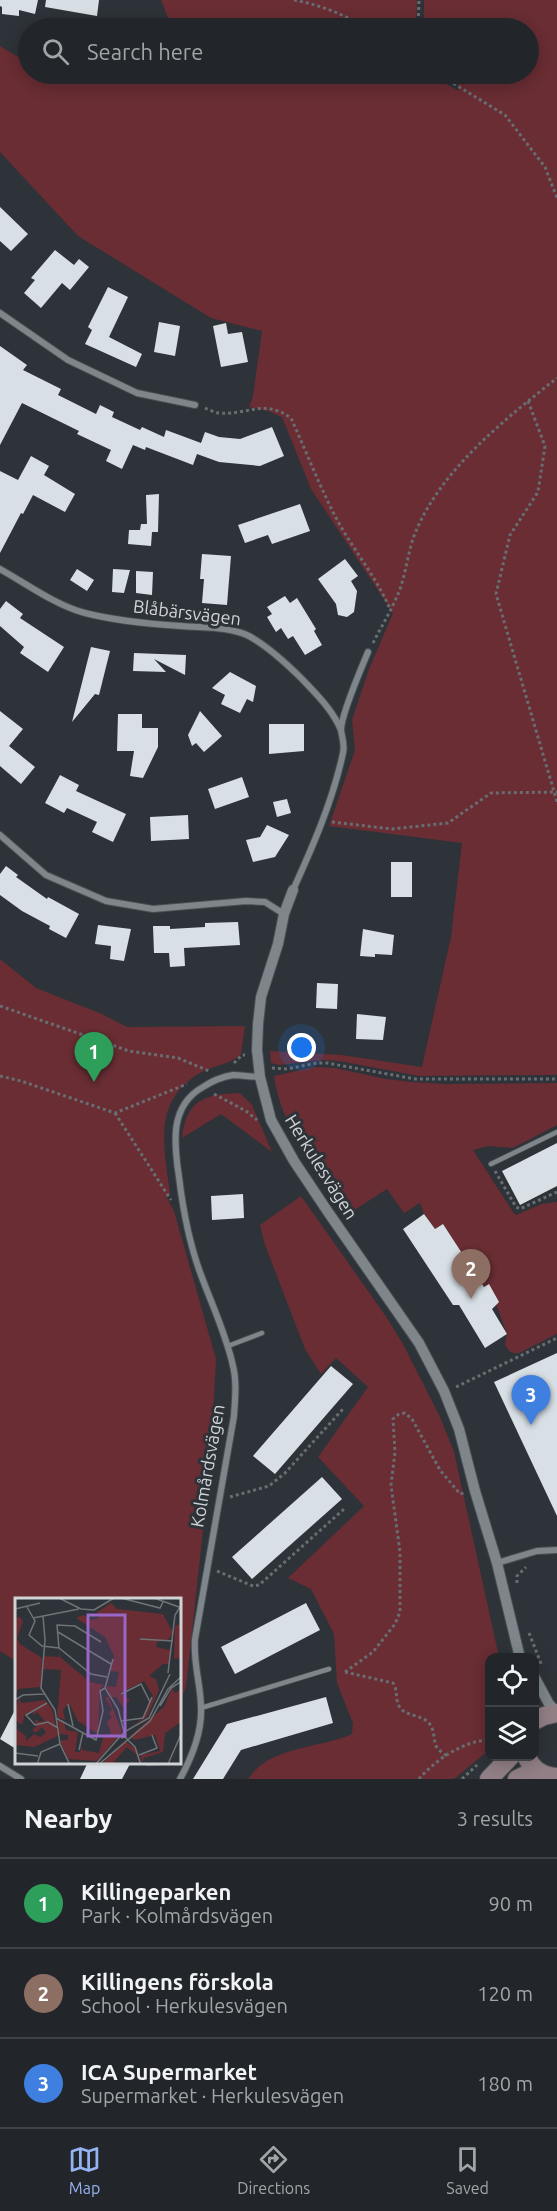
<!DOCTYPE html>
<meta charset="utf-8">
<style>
:root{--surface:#22262a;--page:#2e3236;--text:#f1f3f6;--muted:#a2a5a8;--line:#3f4347;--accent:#95b2f1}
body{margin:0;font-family:Ubuntu,sans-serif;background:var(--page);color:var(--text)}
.controls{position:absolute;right:18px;bottom:18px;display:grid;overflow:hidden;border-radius:12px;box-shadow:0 3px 15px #0003}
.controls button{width:54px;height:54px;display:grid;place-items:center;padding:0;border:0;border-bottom:2px solid var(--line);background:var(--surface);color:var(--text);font:30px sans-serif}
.you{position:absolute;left:302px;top:1048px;width:21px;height:21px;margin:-15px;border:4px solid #fff;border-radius:50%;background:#1a73e8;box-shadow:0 0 0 9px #1a73e833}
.badge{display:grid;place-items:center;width:39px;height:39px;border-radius:50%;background:var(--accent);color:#fff;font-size:20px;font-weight:700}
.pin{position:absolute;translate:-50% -50px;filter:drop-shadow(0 2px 3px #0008)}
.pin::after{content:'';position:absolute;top:32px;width:21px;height:18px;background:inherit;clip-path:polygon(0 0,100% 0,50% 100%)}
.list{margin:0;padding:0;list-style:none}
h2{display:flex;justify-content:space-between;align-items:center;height:78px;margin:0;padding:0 24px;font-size:26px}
h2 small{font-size:20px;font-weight:400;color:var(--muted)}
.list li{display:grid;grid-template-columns:39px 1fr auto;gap:18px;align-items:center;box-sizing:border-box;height:90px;padding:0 24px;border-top:2px solid var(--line)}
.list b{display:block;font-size:22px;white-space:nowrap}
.list p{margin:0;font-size:20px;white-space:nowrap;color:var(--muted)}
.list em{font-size:20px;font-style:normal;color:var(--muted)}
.icon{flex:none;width:33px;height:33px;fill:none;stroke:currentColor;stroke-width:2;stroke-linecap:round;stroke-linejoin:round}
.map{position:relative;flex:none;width:557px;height:1779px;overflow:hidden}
.search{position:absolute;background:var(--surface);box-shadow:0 3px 15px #0003;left:18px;right:18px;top:18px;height:66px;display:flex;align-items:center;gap:15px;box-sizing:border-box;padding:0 21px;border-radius:33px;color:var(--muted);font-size:22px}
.sheet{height:348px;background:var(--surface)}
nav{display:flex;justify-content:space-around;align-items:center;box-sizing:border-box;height:84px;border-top:2px solid var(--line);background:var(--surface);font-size:16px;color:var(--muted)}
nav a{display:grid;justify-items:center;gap:3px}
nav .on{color:var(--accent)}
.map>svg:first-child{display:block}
.green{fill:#692d33}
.building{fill:#d8e0e6}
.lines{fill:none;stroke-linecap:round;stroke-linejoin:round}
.service-casing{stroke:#494f52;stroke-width:6}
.minor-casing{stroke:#494f52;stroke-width:8}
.tertiary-casing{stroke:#494f52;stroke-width:12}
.secondary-casing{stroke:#494f52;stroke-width:20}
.path{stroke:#686d71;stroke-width:3;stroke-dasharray:3 3;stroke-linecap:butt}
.service{stroke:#7e868b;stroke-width:4.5}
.minor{stroke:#7e868b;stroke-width:6}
.tertiary{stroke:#7e868b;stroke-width:10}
.secondary{stroke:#917f85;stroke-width:18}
.labels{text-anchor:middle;stroke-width:6;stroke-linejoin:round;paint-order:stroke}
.street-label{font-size:18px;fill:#d0d4d6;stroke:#2d3338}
.inset-road{fill:none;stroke:#6e7377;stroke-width:1.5}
.view{fill:#9967c7;fill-opacity:0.15;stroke:#9967c7;stroke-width:3}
.inset-edge{fill:none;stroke:#d0d4d6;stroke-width:3}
</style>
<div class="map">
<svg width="557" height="1779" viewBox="0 0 557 1779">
<rect width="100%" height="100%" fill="#2d3338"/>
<path class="green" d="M161 0H417L416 28H172Z
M424 0H557V1074L555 1075 419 1076 339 1061 324 1060 280 1065 271 1063 270 1051 342 1055 422 1067 451 937 462 843 329 826 355 750 352 720 369 669 393 613 311 489 282 417 268 411 249 407 253 396 262 331 211 318 78 236 0 152V46L28 63V74H46L57 80 83 74H428L459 91 456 77 451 74H528V28H424Z
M0 959 36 988 102 1014 127 1027 245 1026 241 1054C230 1065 214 1065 200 1073 152 1101 164 1147 170 1193L167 1198 174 1211 216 1359 211 1456 186 1687 180 1701V1599H16V1661L0 1651Z
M314 1067 335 1068 386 1079 412 1082 444 1084 557 1083V1125L513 1148 488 1146 473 1150 513 1212 516 1215 542 1204 557 1202V1334L519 1353C511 1354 508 1351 505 1344L507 1334 489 1285 484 1287 443 1224 435 1229 424 1214 420 1203 404 1213 387 1189 348 1214C318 1172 281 1128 274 1076Z
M240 1093 252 1105 272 1152 221 1114 182 1138C186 1100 205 1094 240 1093Z
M301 1196 385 1315 403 1344 440 1417 454 1452 499 1657 490 1658 489 1750 454 1779H248C252 1774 256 1769 261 1765 284 1747 325 1746 352 1734L353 1723 337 1683 334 1634 311 1589 288 1578 364 1506 318 1457 368 1387 336 1358 321 1374 305 1349 265 1245 260 1225Z"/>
<path class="building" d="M0 0H38L35 14 19 10V16L2 14V7L0 6Z
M46 0H99L97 16 45 7Z
M0 207 28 234 11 251 0 241Z
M55 250 74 265 79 259 89 267 70 290 62 283 41 308 24 293 35 280 31 278Z
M108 287 128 297 109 337 142 354 136 367 85 344 92 330 88 327Z
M159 322 180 326 175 356 154 352Z
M226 323 228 334 242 332 248 362 221 367 213 326Z
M0 346 27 365 23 370 61 389 58 395 96 414 100 405 114 412 112 417 140 430 142 427 164 437 166 430 201 443 205 432 219 437 240 439 272 427 284 456 260 466 219 462 197 454 193 465 146 447 145 450 133 445 122 469 106 461 111 450 77 434 79 431 22 403 0 445Z
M31 456 49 466 44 475 75 494 65 512 33 495 23 514 21 513 0 553V471L18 480Z
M159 494 158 532H152L151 546 128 544 129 530H140L141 524H147L146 495Z
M300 504 310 531 272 544 268 535 245 543 238 525Z
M202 554 231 556 227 605 202 603 204 579H200Z
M345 559 358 576 351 581 357 591 354 612 347 617 338 615 336 604 318 579Z
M77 569 94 580 87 591 70 580Z
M113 569 130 570 124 593 112 592Z
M136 571 153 572 152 595 136 593Z
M285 596 290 603 297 598 316 629 314 631 322 645 305 655 293 636 288 639 281 628 276 632 267 617 272 614 267 607Z
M6 601 23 614 20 618 64 647 48 672 20 653 24 647 0 626V609Z
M91 647 110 651 99 695 95 694 72 722Z
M134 653 186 655 185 675 154 659 166 672 133 671Z
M230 672 256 686 253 702 247 699 240 713 221 704 225 695 212 688Z
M0 711 23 729 9 746 35 767 21 784 0 766Z
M200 711 222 736 204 752 196 743 192 746 188 735Z
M118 714H142V728H158V747L143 778 130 776 134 751H117Z
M269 724H304V751L269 754Z
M60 775 79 785 76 791 126 814 113 842 92 832 97 822 67 808 64 813 45 803Z
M242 777 249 797 215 809 208 789Z
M287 799 291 813 277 817 273 802Z
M188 815 189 839 151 841 150 817Z
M267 825 289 835 275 857 253 862 246 840 260 837Z
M391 862H412V897H391Z
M6 866 18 875 16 877 47 899 48 897 79 914 66 938 49 929 50 926 22 911 0 895V874Z
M238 922 240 945 184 948 185 966 170 967 169 953H154L153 926H170V929L205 927V923Z
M98 925 131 929 124 961 110 959 111 946 95 944Z
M363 929 394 935 392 955 375 954V957L360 956Z
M317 983 338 984 337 1009 316 1008Z
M357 1014 386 1017 383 1040 356 1039Z
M557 1143V1186L520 1205 502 1171Z
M243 1194 244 1218 212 1220 211 1196Z
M424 1214 435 1229 443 1224 484 1287 489 1284 499 1302 492 1309 507 1334 485 1348 459 1305H453L403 1229Z
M557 1353V1516L494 1382Z
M331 1366 353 1384 275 1474 253 1456Z
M322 1477 342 1499 252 1579 232 1557Z
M306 1603 320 1630 235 1674 221 1647Z
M326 1697 333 1723 241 1750 223 1779H193L227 1724Z
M16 1708V1749L0 1739Z
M88 1762H131L122 1779H80Z"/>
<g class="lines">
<g class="service-casing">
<path id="service" d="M491 1164 557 1132
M228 1346 262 1333
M201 1708 329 1669"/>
</g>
<g class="minor-casing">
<path id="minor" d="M0 313 68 360 137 393 195 405
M0 569C27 584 55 605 85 613 116 621 149 624 181 626 202 628 229 626 249 636 269 647 286 663 302 679 317 695 332 709 341 730
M0 835 46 875 106 901 153 909 246 901 265 902 284 914
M293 890C313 846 333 800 343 753 345 744 342 738 341 730 341 715 361 669 368 652
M497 1563 537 1551 557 1550
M0 1766 21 1779
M180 1779C192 1757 202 1733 201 1708 201 1685 193 1664 195 1639L234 1416C235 1399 237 1382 233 1366 226 1334 212 1305 201 1275 189 1243 183 1210 179 1177 174 1144 169 1106 203 1087 212 1081 221 1077 233 1075 241 1075 251 1077 260 1077"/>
</g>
<g class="tertiary-casing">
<path id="tertiary" d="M293 890 284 914 278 944 261 997 258 1024 257 1050 260 1077 271 1120 294 1161 328 1212 419 1343 444 1391 459 1429 475 1491 497 1563 520 1658
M534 1676 549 1704 557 1712"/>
</g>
<g class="secondary-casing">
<path id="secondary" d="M534 1721 544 1716 557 1713
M526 1756C533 1770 542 1776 557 1777
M489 1779 511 1756
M517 1779 525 1775 541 1773"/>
</g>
<path class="path" d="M294 0C320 5 344 14 366 28
M418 28 419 0
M438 74 505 115 545 167 557 198
M528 401 545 446 538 492 510 535 496 594 557 802
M205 408C209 410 214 412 218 413 247 416 263 398 291 418 305 449 318 482 333 512 350 546 375 574 390 609
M373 643C382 625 393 608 400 589 406 572 408 553 414 536 439 471 504 420 557 378
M332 822 392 829 448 823 491 793 557 792
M0 1006 129 1051 178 1058 209 1071
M234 1063 242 1055H245
M272 1068 287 1069 317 1063H327L415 1079H557
M0 1076 21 1081 115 1113 187 1084
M214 1094 246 1111 257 1120
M115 1113 171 1200
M495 1171 516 1207 520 1209 557 1192
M456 1387 557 1338
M230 1497 269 1486 285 1473 343 1409
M217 1571 253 1586 259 1585 345 1508
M517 1583V1576L526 1567
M529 1633 542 1666
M345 1672 373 1652 395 1624 400 1612V1552L391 1485 395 1452 393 1419 399 1414 405 1413 412 1419 440 1470 460 1494 464 1493
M345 1672 393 1683C398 1690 395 1699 399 1706 405 1717 421 1714 429 1723 435 1730 433 1738 436 1746 438 1750 443 1753 447 1756
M419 1779C434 1761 464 1740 490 1740
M462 1779 477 1765"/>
<use href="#service" class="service"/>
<use href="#minor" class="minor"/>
<use href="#tertiary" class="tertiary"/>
<use href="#secondary" class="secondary"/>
</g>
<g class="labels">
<g class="street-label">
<text transform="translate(187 613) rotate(7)" y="6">Blåbärsvägen</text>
<text transform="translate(321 1167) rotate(58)" y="6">Herkulesvägen</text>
<text transform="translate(208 1466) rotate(-80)" y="6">Kolmårdsvägen</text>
</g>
</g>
<g transform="translate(15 1598)">
<rect width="166" height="166" fill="#2d3338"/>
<path d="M96 5 102 11 148 16 158 35 153 42 142 44 141 49 154 52 157 43 154 66H148L134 78 141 81 144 92 132 119 112 132 126 122 138 98 129 83 105 95 115 102 108 109 101 99H96L91 88 101 89 104 74 95 73 99 58 90 39 61 20 68 17 76 22 84 20 82 14ZM5 19 8 23 2 40 5 46 27 60 26 94 25 89 3 91 0 101V20ZM166 25V60L159 61 160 28ZM44 52 45 59 75 84 89 87 85 91 83 136 63 123 54 105 48 112 50 122 42 119 46 72 28 71 29 58 44 59ZM157 90 160 95 166 91V124L150 135 148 154 129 160 127 165 126 157 145 153 140 137 119 142 115 138 149 109ZM93 98 107 134 82 163 53 161 45 143 53 141V137L44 136 43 121 49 124 51 132 63 134 60 154H65L67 146V152L84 155 88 139 96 135 92 124 97 119 94 116 97 111 90 100ZM3 100 7 105 30 102 37 111 43 138 19 149 0 147V130L11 138V143L19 136 25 139 31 135 27 129 21 135 17 132 21 129 20 121 25 124 30 123 21 113 20 118 17 113 10 116 7 127 0 122ZM110 143 122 152 124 160V165L121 156 112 149 97 166 86 167Z" fill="#692d33"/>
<path class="inset-road" d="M44 0 66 11 79 12 99 0M106 0 145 10 148 4M139 0 164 9M12 9 20 23 14 37 27 48 44 50 76 76 92 79M0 11 25 5M28 18 30 42 26 90 40 112 45 146 55 167M18 20 64 11M43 34 96 66M125 41 158 43M44 50 42 27 60 28 86 44M98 61 90 90 103 111 109 134M153 75 160 17 167 6M106 96 126 86 135 104M0 102 8 97 29 96M32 105 11 117 20 127 33 124 43 130M53 106 58 128M145 108 156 90 167 83M41 120 81 142 88 113 85 93 90 90M106 123 128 120 137 99M106 140 110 139 120 149 126 167M64 152 68 134M0 155 23 158M124 157 142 150 137 137M153 166 167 134M22 167 26 154 45 146M80 167 109 134 134 120 155 76M83 167 135 123 153 91 167 78M131 167 155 166"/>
<path class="view" d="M73 17H110V138H73Z"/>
<rect width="166" height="166" class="inset-edge"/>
</g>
</svg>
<div class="controls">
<button><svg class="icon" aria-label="locate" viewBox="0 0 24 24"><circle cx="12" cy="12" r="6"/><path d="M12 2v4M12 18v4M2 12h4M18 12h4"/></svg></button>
<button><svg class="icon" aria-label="layers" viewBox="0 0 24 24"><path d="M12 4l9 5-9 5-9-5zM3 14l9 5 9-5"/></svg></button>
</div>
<div class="you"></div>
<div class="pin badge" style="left:94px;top:1082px;background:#2e9e5b">1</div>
<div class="pin badge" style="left:471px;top:1299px;background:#8d6e63">2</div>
<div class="pin badge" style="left:531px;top:1425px;background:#3f7fe0">3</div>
<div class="search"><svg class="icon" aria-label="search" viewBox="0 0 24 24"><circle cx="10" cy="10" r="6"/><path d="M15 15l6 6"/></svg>Search here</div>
</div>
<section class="sheet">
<h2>Nearby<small>3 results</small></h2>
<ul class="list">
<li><span class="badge" style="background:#2e9e5b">1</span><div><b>Killingeparken</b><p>Park · Kolmårdsvägen</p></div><em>90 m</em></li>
<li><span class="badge" style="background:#8d6e63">2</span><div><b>Killingens förskola</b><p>School · Herkulesvägen</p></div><em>120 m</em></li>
<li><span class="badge" style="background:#3f7fe0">3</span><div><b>ICA Supermarket</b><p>Supermarket · Herkulesvägen</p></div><em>180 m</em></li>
</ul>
</section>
<nav>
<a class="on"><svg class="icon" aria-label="map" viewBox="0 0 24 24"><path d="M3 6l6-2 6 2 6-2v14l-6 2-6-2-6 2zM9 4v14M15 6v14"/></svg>Map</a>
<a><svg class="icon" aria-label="directions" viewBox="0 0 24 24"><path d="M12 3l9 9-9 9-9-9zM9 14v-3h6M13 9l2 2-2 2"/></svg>Directions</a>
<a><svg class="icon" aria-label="saved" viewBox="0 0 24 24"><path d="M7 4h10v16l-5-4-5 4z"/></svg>Saved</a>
</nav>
